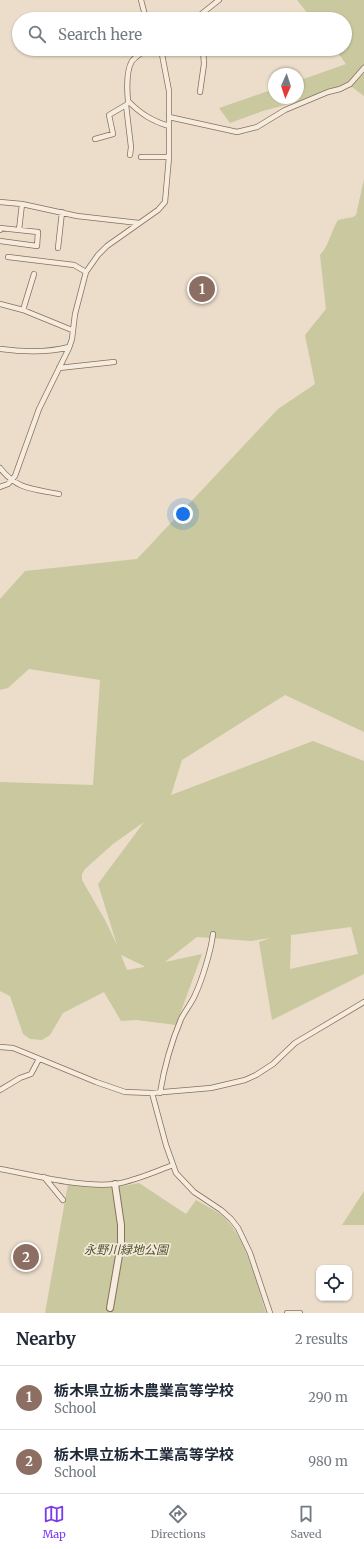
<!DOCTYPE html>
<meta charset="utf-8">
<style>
:root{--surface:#fff;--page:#f6f6f7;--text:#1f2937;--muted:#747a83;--line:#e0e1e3;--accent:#7c3aed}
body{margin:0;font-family:Merriweather,"Noto Sans JP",serif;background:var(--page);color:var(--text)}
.controls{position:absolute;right:12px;bottom:12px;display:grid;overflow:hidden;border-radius:8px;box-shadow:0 1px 3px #0004}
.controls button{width:36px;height:36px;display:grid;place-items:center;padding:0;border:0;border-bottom:1px solid var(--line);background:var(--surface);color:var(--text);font:20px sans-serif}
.compass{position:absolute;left:268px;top:68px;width:36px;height:36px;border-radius:50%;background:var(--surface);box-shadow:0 1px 3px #0004;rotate:183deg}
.you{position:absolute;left:183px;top:514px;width:14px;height:14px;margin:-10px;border:3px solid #fff;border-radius:50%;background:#1a73e8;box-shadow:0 0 0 6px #1a73e833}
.badge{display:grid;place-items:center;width:26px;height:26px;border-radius:50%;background:var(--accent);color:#fff;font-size:13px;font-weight:700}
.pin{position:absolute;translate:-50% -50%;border:2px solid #fff;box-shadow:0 1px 4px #0006}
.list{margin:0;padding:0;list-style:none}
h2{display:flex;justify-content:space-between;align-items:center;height:52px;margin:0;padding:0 16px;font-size:17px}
h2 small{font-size:13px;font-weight:400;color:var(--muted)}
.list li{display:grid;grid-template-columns:26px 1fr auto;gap:12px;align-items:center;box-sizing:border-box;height:64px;padding:0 16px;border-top:1px solid var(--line)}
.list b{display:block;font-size:15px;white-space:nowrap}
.list p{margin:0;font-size:13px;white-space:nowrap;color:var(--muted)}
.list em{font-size:13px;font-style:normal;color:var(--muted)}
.icon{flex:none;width:22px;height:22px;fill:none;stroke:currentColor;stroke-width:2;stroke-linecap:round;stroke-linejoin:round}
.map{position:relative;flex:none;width:364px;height:1313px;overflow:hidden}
.search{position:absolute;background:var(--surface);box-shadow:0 1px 3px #0004;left:12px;right:12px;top:12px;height:44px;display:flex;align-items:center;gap:10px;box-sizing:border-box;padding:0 14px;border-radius:22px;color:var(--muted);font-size:15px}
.sheet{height:180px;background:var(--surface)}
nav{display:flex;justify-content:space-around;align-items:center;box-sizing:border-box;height:56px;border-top:1px solid var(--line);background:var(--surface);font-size:11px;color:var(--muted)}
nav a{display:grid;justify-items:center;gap:2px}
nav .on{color:var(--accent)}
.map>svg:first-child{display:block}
.green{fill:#c9c89f;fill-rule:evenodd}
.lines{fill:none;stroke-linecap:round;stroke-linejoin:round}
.minor-casing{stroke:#876f60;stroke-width:6}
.tertiary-casing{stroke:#876f60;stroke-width:8}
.minor{stroke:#f6ecdd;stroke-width:4.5}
.tertiary{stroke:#f6ecdd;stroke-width:6}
.labels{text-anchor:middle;stroke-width:3.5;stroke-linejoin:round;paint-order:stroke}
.park-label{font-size:12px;font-style:italic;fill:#4e532a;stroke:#f3e8d9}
</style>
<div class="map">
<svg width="364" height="1313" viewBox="0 0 364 1313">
<rect width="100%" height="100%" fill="#ebddca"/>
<path class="green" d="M297 0H364V96L352 87 263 111 230 123 219 108 274 89V98H298V81L346 64 335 49H345V19H312Z
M364 179V732L285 695 182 760 171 795 313 741 364 761V974L272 1020 259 942 270 938 251 941 197 937 165 962 202 954 176 1025 136 1020 121 1021 104 992 63 1013 50 1035 42 1040 30 1039 23 1034 10 996 0 991V782L93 785 100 680 29 669 8 688 0 690V599L25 571 137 559 278 409 315 384 305 335 326 309 320 255C329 246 331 231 338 220L353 217 356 215ZM144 822 98 884 117 945 105 920 82 880V874L85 869 113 844ZM351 927 358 954 290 969 291 935ZM121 955 144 966V967L127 970Z
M139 1183 186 1214 196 1200C204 1205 213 1209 220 1214 246 1234 256 1283 266 1313H45L68 1184C95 1187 113 1189 139 1183Z
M364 1191V1225H342Z"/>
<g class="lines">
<g class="minor-casing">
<path id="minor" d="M141 0 146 19
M195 19 219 0
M147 49C142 53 136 56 132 61 126 71 127 90 128 101 141 114 152 121 169 126
M200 92 204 64 203 49
M127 104 126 105 131 147 130 155
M169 117 237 132 257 127 285 110 328 92 340 89 350 84 364 68
M95 139 113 134 109 115 126 105
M141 157H169
M0 202 22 204 77 216 139 223
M0 230V228L38 232 37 246 0 241
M19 230 22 204
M58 248 62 212
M8 257 74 265 86 272
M0 304 23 310 72 330
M23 310 34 274
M1 349C24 352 47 353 69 347
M59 368 114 362
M0 468C17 490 34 489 59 494
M0 487 8 484 15 476 39 409 69 348 72 339 75 314 86 272 98 255 107 246 158 210 165 202 169 157V91L161 49
M0 1047 13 1048 23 1052 96 1082 125 1092 152 1093 211 1088 245 1080 256 1075 273 1064 295 1043 364 1002
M0 1090 20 1078 31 1074 39 1059
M152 1093 166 1145 176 1173 194 1192 221 1210 231 1219 238 1228 250 1253 270 1313
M160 1093C164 1068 171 1043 181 1019 185 1011 191 1004 195 995 202 980 211 951 213 934
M0 1169C33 1175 82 1188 115 1184 135 1181 154 1172 173 1165
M44 1177 63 1200
M287 1313H300"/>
</g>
<g class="tertiary-casing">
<path id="tertiary" d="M110 1308 121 1244V1225L115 1184"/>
</g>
<use href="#minor" class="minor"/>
<use href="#tertiary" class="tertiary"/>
</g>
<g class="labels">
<g class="park-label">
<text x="126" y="1254">永野川緑地公園</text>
</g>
</g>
</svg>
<div class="controls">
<button><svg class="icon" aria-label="locate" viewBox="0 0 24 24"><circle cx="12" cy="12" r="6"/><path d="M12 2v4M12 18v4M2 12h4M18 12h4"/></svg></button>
</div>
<svg class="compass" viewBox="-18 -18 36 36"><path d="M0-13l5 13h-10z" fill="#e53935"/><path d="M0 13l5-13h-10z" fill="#747a83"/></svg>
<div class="you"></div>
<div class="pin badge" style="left:202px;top:289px;background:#8d6e63">1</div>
<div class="pin badge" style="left:26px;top:1257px;background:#8d6e63">2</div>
<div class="search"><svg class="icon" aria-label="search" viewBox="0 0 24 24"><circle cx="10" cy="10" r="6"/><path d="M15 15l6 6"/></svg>Search here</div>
</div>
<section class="sheet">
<h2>Nearby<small>2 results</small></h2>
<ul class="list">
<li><span class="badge" style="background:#8d6e63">1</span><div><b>栃木県立栃木農業高等学校</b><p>School</p></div><em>290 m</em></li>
<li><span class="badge" style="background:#8d6e63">2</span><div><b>栃木県立栃木工業高等学校</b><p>School</p></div><em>980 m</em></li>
</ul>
</section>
<nav>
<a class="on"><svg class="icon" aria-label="map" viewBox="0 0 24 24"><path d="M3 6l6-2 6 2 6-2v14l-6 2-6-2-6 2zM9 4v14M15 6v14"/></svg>Map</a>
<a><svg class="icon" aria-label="directions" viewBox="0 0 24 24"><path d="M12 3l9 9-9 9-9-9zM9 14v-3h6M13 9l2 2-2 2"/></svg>Directions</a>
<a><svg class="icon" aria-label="saved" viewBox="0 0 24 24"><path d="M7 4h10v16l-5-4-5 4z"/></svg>Saved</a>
</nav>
